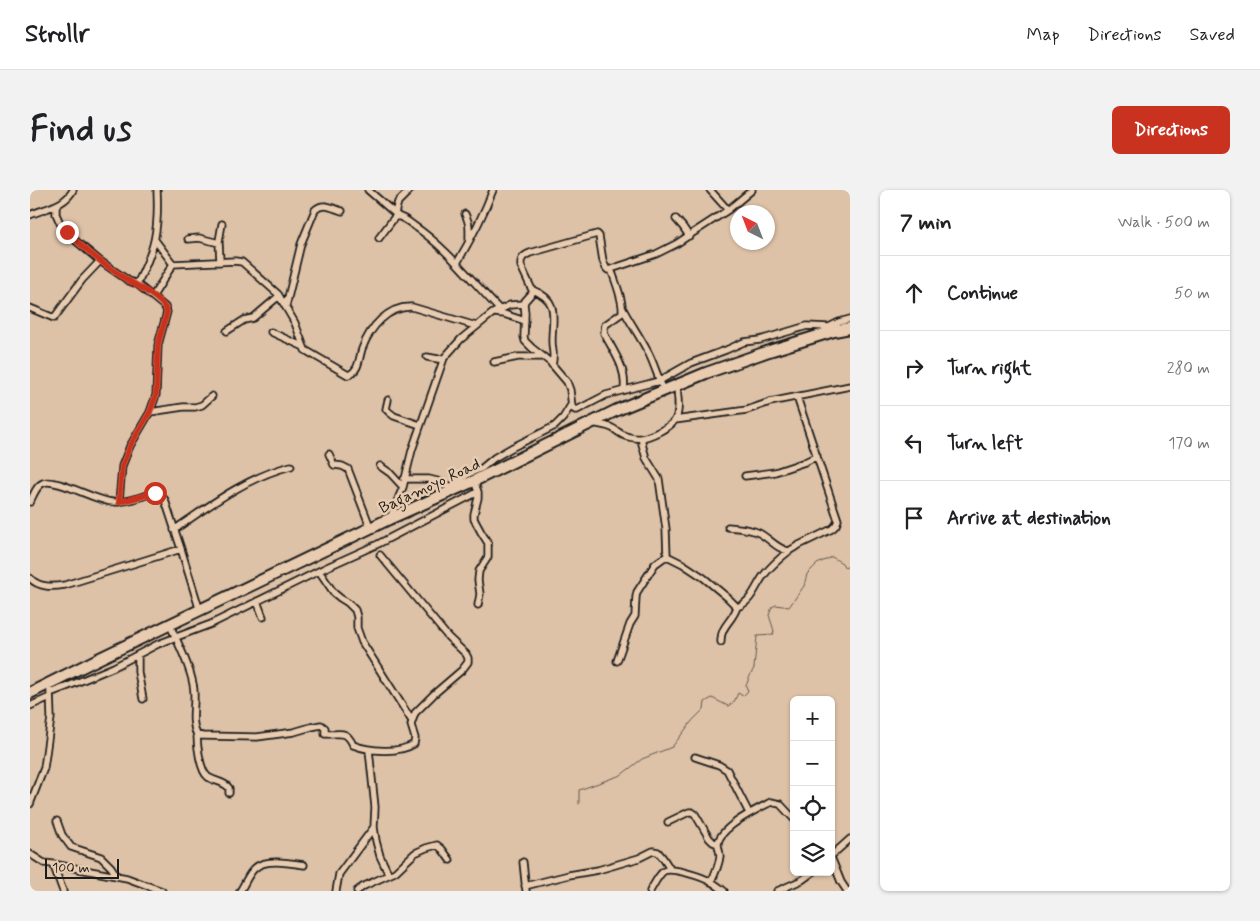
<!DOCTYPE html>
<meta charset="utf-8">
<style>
:root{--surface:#fff;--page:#f2f2f2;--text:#202124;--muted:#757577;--line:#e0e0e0;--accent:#c8321e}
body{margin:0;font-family:Mynerve,sans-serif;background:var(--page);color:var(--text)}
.controls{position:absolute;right:15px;bottom:15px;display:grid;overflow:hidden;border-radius:8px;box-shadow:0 1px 4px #0004}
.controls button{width:45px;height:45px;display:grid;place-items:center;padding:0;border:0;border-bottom:1px solid var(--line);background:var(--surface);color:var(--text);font:25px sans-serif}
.compass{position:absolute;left:700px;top:15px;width:45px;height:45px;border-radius:50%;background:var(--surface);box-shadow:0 1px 4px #0004;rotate:318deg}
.scale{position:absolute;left:15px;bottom:12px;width:74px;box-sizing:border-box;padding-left:5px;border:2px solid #1c1c1c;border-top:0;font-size:14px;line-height:18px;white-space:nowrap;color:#1c1c1c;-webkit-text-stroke:4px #e9ccb0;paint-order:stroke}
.stop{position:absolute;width:15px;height:15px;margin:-11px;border:4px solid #c8321e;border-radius:50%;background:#fff}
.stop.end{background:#c8321e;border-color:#fff;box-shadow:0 1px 5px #0008}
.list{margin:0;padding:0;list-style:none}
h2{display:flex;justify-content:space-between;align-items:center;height:65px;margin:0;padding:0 20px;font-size:21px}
h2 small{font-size:16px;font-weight:400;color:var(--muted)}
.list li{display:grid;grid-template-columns:32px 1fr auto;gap:15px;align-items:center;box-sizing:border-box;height:75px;padding:0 20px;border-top:1px solid var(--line)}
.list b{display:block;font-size:19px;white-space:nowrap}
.list em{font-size:16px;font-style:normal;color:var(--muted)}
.icon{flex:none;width:28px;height:28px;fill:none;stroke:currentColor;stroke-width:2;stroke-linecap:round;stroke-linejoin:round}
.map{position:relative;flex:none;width:820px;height:701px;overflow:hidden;border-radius:8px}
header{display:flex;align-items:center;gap:30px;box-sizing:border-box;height:70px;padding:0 25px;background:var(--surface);border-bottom:1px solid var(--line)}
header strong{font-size:24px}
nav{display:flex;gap:28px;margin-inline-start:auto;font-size:18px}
.intro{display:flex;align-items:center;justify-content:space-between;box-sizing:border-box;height:120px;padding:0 30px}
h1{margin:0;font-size:35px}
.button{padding:12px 22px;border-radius:8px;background:var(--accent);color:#fff;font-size:18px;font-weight:700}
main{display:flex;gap:30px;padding:0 30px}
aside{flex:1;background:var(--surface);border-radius:8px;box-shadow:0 1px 4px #0004}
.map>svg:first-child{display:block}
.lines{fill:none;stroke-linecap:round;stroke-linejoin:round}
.stream{stroke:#635950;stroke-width:1}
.street-casing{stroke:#1c1c1c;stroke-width:9}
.highway-casing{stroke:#1c1c1c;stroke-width:14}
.street{stroke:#e9ccb0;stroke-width:5.5}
.highway{stroke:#e9ccb0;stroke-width:10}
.route{stroke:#c8321e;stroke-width:6}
.labels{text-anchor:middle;stroke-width:5;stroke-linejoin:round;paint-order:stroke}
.street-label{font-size:16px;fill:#1c1c1c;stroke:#e9ccb0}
</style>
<header>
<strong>Strollr</strong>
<nav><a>Map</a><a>Directions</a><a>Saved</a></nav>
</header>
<div class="intro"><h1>Find us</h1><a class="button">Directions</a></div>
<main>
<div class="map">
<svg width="820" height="701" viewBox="0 0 820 701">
<rect width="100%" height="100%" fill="#ddc2a7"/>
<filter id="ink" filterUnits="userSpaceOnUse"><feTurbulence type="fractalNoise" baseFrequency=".02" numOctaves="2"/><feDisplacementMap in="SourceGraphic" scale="10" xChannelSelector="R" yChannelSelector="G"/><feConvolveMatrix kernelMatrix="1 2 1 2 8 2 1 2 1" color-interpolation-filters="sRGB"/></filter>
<g filter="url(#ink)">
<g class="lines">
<path class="stream" d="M549 614V600L591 585 612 569 642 557 662 531 674 519 675 512 682 508 698 516 704 512 708 503 713 506 718 501 716 496 719 488 724 478 727 446 743 445 744 441 739 425 742 417 746 415 759 417 774 396 777 384 787 374 802 367 812 373 815 378 820 375"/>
<g class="street-casing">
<path id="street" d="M338 0 368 26
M680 0 698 20
M722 0 698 20 646 54 626 64 578 80 576 78 573 71 569 46 567 44 500 63C493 66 490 69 491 76L503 102 495 111 494 114 495 123 494 147 495 151 502 158 520 172 537 192 540 200 542 217 545 220H547L576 205 629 191 661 173 696 160 714 152 730 150 777 136 799 137 809 132 820 129
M26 15V24L30 33 37 43 46 51 70 71 99 91 107 94 135 117 137 122 128 155 126 205 120 222 100 256 92 276 89 312
M365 23 368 12 380 0
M435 24C440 34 439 38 439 49
M0 25C15 18 35 16 43 0
M646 29 653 37 659 46
M349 48 364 28 366 26C373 27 378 31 383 35 417 58 441 90 469 119
M158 49 169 48 189 53
M125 50 143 74
M190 72 189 51 192 34
M427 73C441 49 453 26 463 0
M581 79C585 91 594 112 592 123L575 135 574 143C583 161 597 178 594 200
M107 94C125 59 129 40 127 0
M503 100C530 111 522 127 522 151 522 161 525 164 522 175
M123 106 143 74 205 71 212 72 248 104 265 133 275 160 318 185C329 182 329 168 332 159 340 137 358 116 382 117L446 136
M256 116 271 54 285 20C293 12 302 18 312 21
M0 118 24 128 52 90 70 71
M593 119C601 134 611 148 619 164 625 176 628 189 634 200
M465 123 474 124 495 131
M197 141 214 130 223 128 249 106
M241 142 274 157
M397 167 408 169 414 168 431 149 463 123 480 115 494 114
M464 172 488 167H514
M358 210 356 219 359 222 364 226 390 235
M120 222 153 217H165L172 215 182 206
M645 230 717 220 740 212 820 196
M563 233C569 235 577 235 582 238 588 241 592 246 599 247 603 248 607 249 611 248 620 247 641 237 645 230 651 220 647 205 647 195
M612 248V254L616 268 629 289 636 339 637 366 653 374 674 388 698 408 707 417C703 431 690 436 691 452
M299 264 304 275 312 276 318 279 341 339
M350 276 360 283 373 297
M715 286 745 282 775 272 787 266
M374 289H399L411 292 418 296H422L438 284 452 278 464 268 483 257 525 236 533 228 541 215
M444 290 448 302V308L444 324V329L451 342 458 353V367L449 381 448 390 450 404 448 415
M0 312C3 306 6 296 13 293 25 287 68 312 83 312 96 313 113 306 125 303L130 304 135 310 151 359 170 421
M360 328 373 297 382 260 414 168
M698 337C708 338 719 338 729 343 739 348 748 360 759 361L767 356 802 339 806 335 808 330 767 207
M144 340C180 315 217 287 261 276
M289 381 304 403 310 408 318 413 325 420 327 427V438L332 452 382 531
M0 388C9 398 23 397 35 395L151 359
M227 411 233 427
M707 417C722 412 725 397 734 385 741 376 750 368 759 361
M140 435C148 454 159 473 163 494 167 511 159 529 167 545L173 546 227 547 264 542 281 537 291 535 295 538V544C310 545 316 539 323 555 339 561 368 564 384 554L385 548 381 535 385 523 404 504 432 480 438 472V468L436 464 418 447 350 365
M108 465V482L113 509
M587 471 600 434 605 426 606 407 607 402 625 374 632 369 637 366
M20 503 36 497 84 477 128 454 181 434 297 377 348 354 448 302
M0 516 20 507
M167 545C167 555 170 581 178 587 185 592 194 591 199 598V603
M339 560 345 617 344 637 346 651 350 666 359 685
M665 567 689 575 697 580 719 623
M0 614 14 578 21 528 20 501
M27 631 32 645 41 657 71 667 81 677 87 686
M638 632 659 622H662L665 624 679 648 683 652 688 654
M0 664 14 673 23 674 33 701
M801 666 820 649
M801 667 811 692 817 701
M493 672 496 701
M23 674 97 688 132 701
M681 692C685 684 689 675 690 666 690 662 688 658 688 654 689 637 728 619 741 612L750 614 764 629
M495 696 539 685 568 680 609 668 623 661 628 662 633 668 640 679
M210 701C215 694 218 684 225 678 235 668 261 673 274 675
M306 701 309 684 344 637
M327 701 334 696 365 682 385 663 396 658 407 655 412 659 420 670
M620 701C624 695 628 685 634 681 642 677 673 687 681 692 686 694 690 698 694 701
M747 701 772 690 783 682"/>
</g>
<g class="highway-casing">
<path id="highway" d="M0 503 68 469 359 329 446 290 587 220 676 183 739 161 804 141 820 138"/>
</g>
<use href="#street" class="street"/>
<use href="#highway" class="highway"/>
</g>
</g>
<g class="lines" filter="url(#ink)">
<path class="route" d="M37 42C48 53 61 64 73 73 81 79 90 85 99 91 110 97 134 110 137 122L128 155 126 205 120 222 100 256 92 276 89 312 125 303"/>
</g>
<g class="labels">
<g class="street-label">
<text transform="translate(399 295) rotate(-25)" y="6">Bagamoyo Road</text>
</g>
</g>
</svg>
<div class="controls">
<button>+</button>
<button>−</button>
<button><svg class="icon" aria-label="locate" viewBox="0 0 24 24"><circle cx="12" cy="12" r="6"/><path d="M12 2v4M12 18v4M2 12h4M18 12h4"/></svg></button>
<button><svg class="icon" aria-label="layers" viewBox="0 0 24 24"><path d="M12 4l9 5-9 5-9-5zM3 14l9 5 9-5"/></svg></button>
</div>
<svg class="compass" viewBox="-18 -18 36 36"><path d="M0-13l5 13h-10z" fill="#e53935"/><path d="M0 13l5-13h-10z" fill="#757577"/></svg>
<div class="scale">100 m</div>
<div class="stop" style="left:125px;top:303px"></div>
<div class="stop end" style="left:37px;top:42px"></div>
</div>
<aside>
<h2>7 min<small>Walk · 500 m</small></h2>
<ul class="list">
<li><svg class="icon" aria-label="ahead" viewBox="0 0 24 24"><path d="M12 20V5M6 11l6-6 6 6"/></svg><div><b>Continue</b></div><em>50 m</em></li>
<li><svg class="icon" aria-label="right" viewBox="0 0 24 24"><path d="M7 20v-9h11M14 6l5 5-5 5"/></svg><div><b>Turn right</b></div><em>280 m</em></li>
<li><svg class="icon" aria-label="left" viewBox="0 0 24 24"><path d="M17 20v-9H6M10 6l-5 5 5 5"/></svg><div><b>Turn left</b></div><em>170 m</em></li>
<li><svg class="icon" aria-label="arrive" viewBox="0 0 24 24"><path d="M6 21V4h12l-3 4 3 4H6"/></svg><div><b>Arrive at destination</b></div></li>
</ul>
</aside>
</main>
